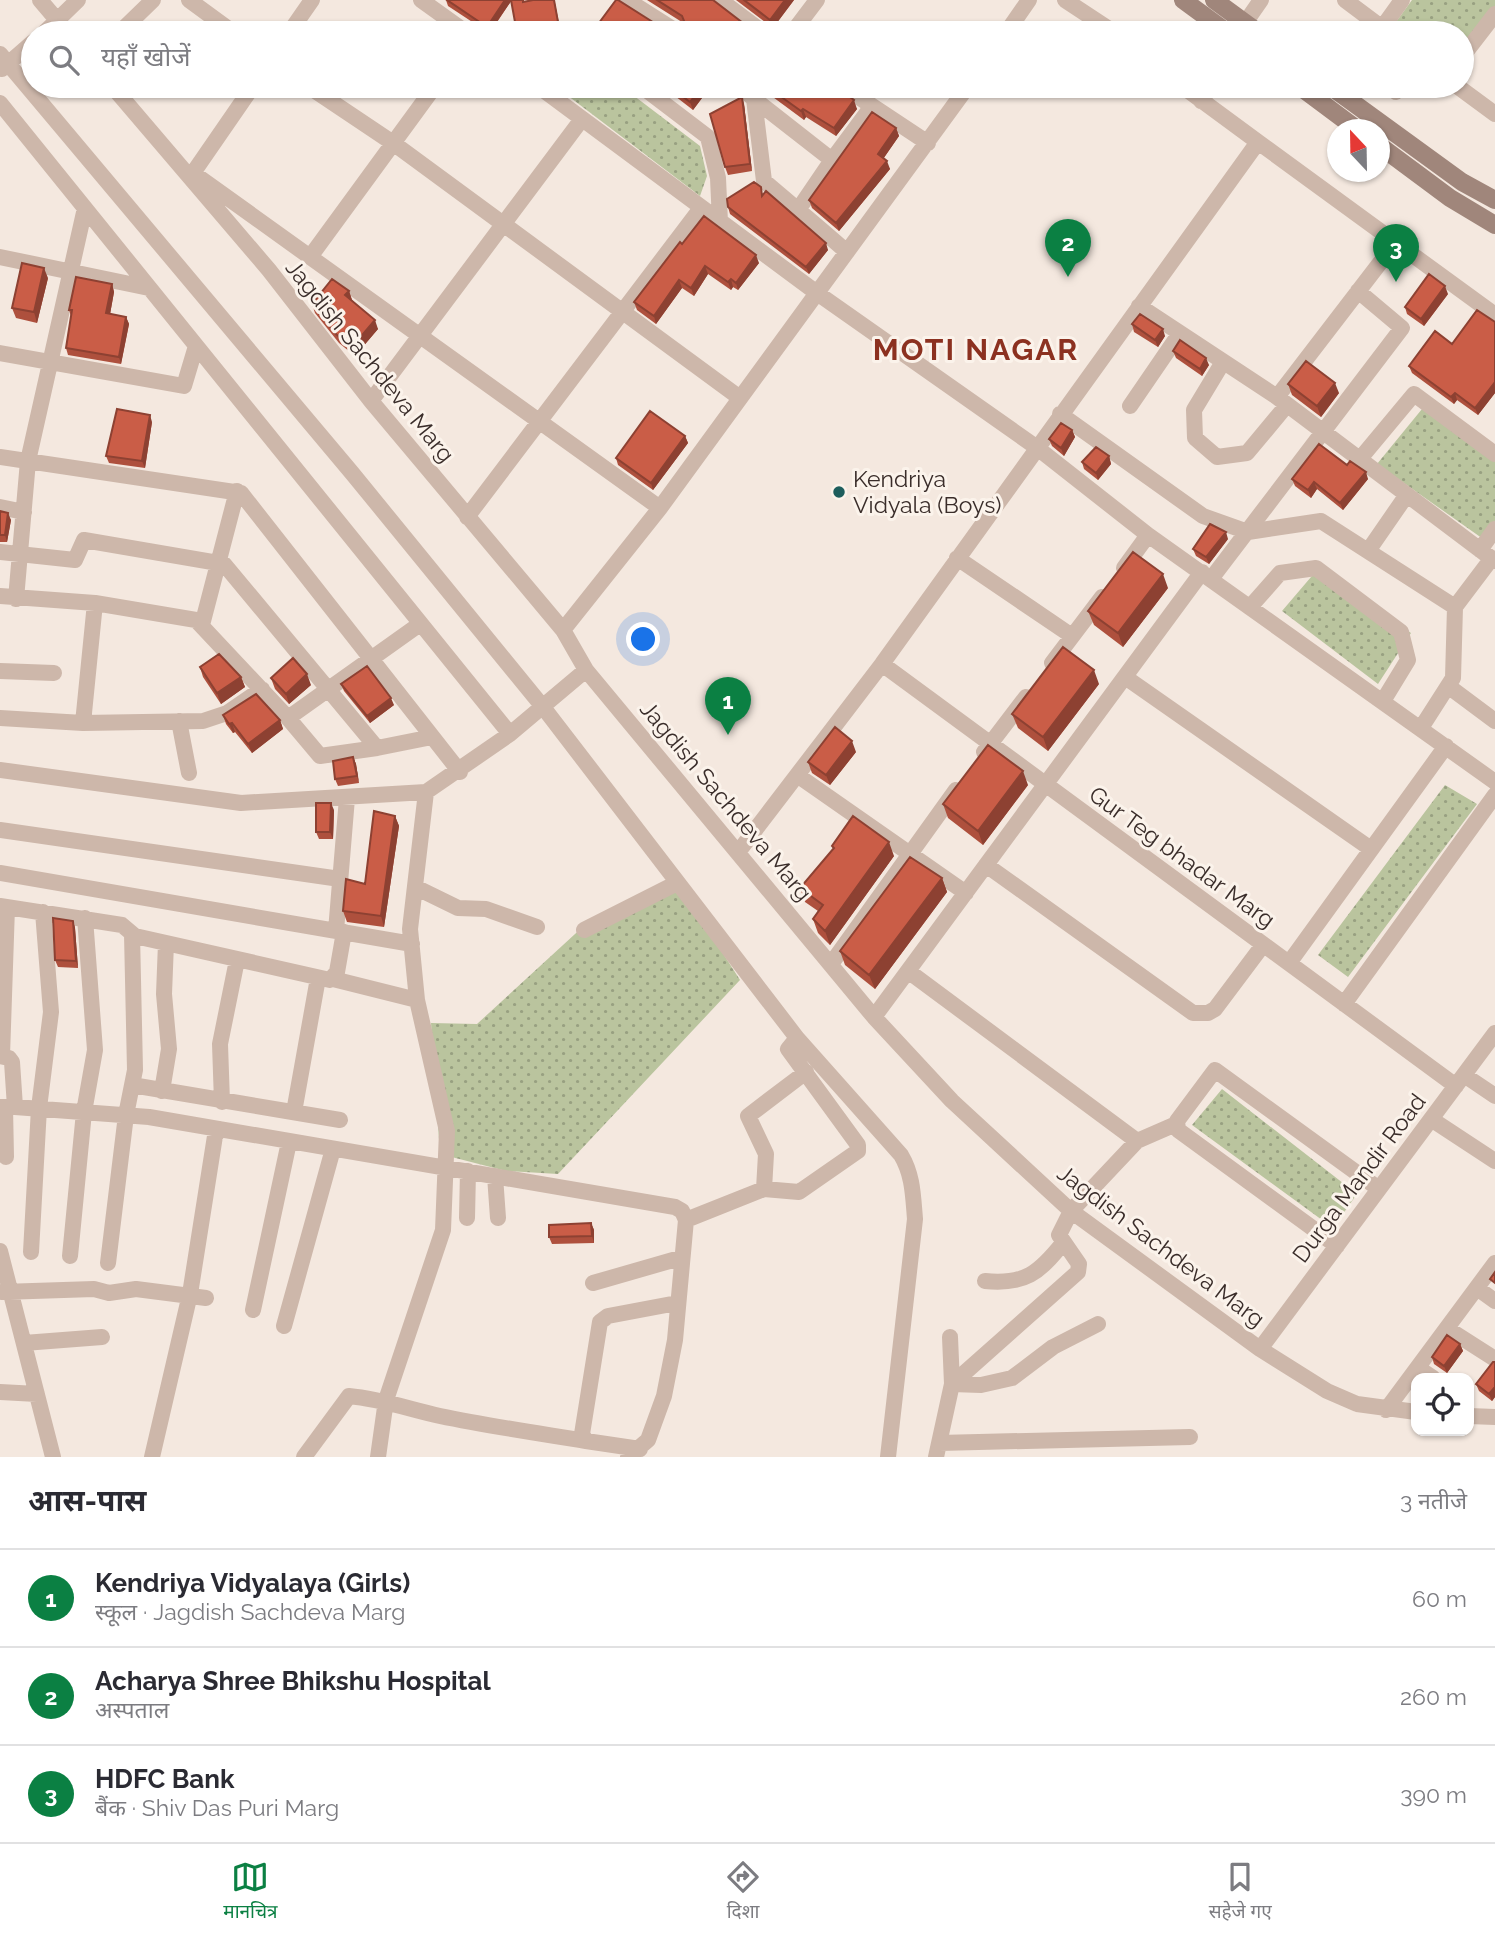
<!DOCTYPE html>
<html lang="hi">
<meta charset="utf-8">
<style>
:root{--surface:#fff;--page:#f2f2f3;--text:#2b2b33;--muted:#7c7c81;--line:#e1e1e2;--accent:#0b8043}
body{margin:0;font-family:Raleway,"Noto Sans Devanagari",sans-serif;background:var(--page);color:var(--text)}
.controls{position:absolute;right:21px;bottom:21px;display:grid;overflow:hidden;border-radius:14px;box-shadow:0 2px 5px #0004}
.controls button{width:63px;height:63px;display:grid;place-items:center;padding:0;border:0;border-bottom:2px solid var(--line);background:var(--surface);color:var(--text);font:35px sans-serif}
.compass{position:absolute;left:1327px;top:119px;width:63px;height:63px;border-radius:50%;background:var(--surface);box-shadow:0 2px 5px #0004;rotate:338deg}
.you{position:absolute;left:644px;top:640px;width:24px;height:24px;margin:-18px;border:5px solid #fff;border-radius:50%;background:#1a73e8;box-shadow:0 0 0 10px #1a73e833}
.badge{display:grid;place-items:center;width:46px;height:46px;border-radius:50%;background:var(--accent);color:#fff;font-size:23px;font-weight:700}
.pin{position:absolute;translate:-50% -58px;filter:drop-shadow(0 2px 4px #0008)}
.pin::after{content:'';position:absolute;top:37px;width:24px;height:21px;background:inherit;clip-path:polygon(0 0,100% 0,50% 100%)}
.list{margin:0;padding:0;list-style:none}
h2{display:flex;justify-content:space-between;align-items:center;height:91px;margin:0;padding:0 28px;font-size:30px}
h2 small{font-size:23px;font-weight:400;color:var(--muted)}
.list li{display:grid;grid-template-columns:46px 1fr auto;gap:21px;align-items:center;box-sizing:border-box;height:98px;padding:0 28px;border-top:2px solid var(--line)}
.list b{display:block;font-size:26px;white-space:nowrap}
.list p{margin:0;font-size:23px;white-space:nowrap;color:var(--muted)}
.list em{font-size:23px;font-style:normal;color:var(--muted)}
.icon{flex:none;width:38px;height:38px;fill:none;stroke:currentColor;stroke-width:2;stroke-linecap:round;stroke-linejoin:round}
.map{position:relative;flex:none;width:1495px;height:1457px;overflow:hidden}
.search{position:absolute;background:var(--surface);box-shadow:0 2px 5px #0004;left:21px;right:21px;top:21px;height:77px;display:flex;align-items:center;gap:18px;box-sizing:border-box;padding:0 24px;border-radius:38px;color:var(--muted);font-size:26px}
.sheet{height:385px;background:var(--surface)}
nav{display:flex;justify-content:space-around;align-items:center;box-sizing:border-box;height:98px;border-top:2px solid var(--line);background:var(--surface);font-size:19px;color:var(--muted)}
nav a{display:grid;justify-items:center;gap:4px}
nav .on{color:var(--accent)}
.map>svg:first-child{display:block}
.park{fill:url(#park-dots)}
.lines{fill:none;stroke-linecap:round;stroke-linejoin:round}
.street{stroke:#cdb7aa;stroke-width:16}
.secondary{stroke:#a0867b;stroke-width:18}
.wall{fill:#ae503d}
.shaded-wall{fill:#8d4132}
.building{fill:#ca5d47;stroke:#8d4132;stroke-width:2}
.poi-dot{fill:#1d5d5c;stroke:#fbf3eb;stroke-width:2.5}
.labels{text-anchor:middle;stroke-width:6;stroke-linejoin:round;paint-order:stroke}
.street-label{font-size:23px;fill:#3a2d2a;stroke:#fbf3eb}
.poi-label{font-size:23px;fill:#3a2d2a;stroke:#fbf3eb;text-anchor:start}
.district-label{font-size:30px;font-weight:bold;letter-spacing:2px;fill:#8c3120;stroke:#fbf3eb}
</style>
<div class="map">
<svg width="1495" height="1457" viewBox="0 0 1495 1457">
<defs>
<pattern id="park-dots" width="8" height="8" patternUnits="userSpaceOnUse" patternTransform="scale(1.75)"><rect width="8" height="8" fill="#bac49e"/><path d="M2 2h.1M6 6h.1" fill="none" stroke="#98a081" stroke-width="1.8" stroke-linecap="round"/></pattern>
</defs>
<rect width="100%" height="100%" fill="#f4e8df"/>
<path class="park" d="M1412 0H1495V25L1462 67V33H1405L1393 26Z
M555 86H621L700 146 707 176 700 196Z
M1422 409 1495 459V527L1486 541 1377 464Z
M1317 570 1411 633 1378 684 1282 611Z
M1445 785 1477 804 1348 977 1318 955Z
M676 880 740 980 558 1174 506 1171 440 1154 431 1023 477 1024 587 923Z
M1222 1089 1357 1194 1333 1228 1192 1125Z"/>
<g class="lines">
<path class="street" d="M40 0 68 33
M189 0 234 33
M421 0 467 33
M627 0 679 33
M720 0 764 33
M1065 0 1115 33
M1345 0 1389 33
M1245 23 1261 0
M1382 28 1402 0
M44 33 78 0
M119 33 153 0
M289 33 312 0
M792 33 817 0
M1006 33 1029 0
M0 54 352 473 543 707 797 1038 901 1155C913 1175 913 1196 915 1219L888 1457
M1462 57 1495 14
M2 69 33 42
M112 86 269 270 371 401 563 630 586 670 874 1017 952 1101 1071 1211 1260 1349 1327 1391 1357 1404 1416 1412
M308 86 393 143 740 398
M538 86 817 293 1036 447 1148 535 1495 782
M641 86 708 137 718 178 720 222
M739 86 754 99
M842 86 928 143
M1182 86 1258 142
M1457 86 1495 114
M1396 92 1401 86
M1201 101 1212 86
M0 103 510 734
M832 160 872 106
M193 173 660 508
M193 173 253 86
M798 210 832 160 754 99 764 181C792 205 820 228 847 252
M0 257 149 288
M310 257 435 86
M1139 306 1277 397 1495 561
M0 353 184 386 196 346
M1223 362 1194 410 1195 438 1217 457 1247 453 1287 405
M1277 397 1396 242
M371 401 582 119
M1130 406 1180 333
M1060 414 1203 516 1248 532 1321 521 1455 607 1453 678 1421 728
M0 457 241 493 460 772
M1359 460 1414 394 1495 454
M0 507 24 512
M467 517 701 208
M1480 550 1495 529
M1368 551 1406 496
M0 552 75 560 84 540 224 564 377 748 432 737
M957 558 1072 636
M1124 568 1148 535
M1211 579 1402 328 1358 291
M0 596 95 603 196 620 288 718 420 624
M16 599 28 461 85 208
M1250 607 1280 573 1316 568 1401 632 1408 660 1383 701
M1455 607 1492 558
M202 625 237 491
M563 630 660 508 968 86
M1052 663 1102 597
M882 664 1456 1086
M0 671 54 673
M1125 677 1371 849
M1448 686 1495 721
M0 718 83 723 203 721 227 713 262 689
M288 718 320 756 377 748
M179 721 189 773
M83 723 95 603
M984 752 1026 697
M0 770 241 803 426 792 510 734 586 670
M797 775 966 893
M0 830 340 879
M739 851 882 664 1258 142 1495 315
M986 865 1193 1013H1208L1215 1009 1263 945
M0 873 412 944
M415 887 458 908 486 909 537 927
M0 906 122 925 135 936 330 980 337 972 344 932
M584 930 677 883
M336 931 347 798
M1289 963 1446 746
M831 964 956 790
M908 971 1137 1141
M333 979 417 1000
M1344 1004 1495 795
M874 1017 1202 572
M0 1056 9 1058 12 1062 15 1107H0
M2 1056 7 907
M1464 1075 1495 1096
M132 1085 340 1120
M162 1091 169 1049 164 994 166 943
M222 1102 220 1044 237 960
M5 1107 6 1157
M15 1107 149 1117 675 1207 682 1211 686 1220 675 1340 664 1396 648 1440 628 1457
M294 1112 318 978
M1431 1119 1495 1161
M495 1176 498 1218
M764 1189 766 1154 748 1116 806 1072
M467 1218 468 1171
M686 1220 764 1189 799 1192 858 1151V1145L788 1049 797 1038
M1337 1246 1178 1130 1177 1121 1215 1070 1379 1189
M0 1251 53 1457
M31 1252 39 1108 51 1012 43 912
M70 1256 84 1112 95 1050 85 918
M108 1263 126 1115 135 1070 132 934
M985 1281C1025 1285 1039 1273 1063 1243
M593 1283 680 1258
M1477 1288 1495 1301
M2 1292 94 1289 109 1293 136 1289 206 1298
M253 1310 289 1142
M284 1326 333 1149
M1448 1329 1495 1359
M950 1337 952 1384 981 1385 1012 1378 1053 1347 1098 1324
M24 1343 102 1337
M1260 1349 1495 1033
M1418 1368 1433 1378
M0 1392 37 1394
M1386 1410 1495 1263
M1469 1416 1495 1417
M939 1443 1190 1437
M640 1449 586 1441 582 1434 600 1322 608 1316 677 1303
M152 1457 190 1294 215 1136 220 1129
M304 1457 349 1396C381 1399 409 1409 440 1416 488 1426 537 1433 586 1441
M378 1457 386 1400 443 1230 447 1131 417 1000 410 929 426 792
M936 1457 952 1384 1078 1272 1079 1264 1059 1235 1071 1211 1137 1141 1176 1124"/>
<path class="secondary" d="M1183 0 1228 33
M1214 0 1259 33
M1299 86 1358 130
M1330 86 1462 182 1495 200
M1380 146 1450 198 1495 225"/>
</g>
<path class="wall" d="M446 0H524V2L533 0H554L555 3 511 1 490 33H489L448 6Z
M647 0H713L686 27 685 24Z
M736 0H794L773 28Z
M662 86H711L693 110Z
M758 86H835L857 109 836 136 806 117 804 120Z
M744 104 752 171 728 175 725 167Z
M896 128 899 136 883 159 890 169 839 231 812 208 809 200Z
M763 195 828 250 809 274 730 214 728 207Z
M682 244 759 263 738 290 733 287 731 290 708 274 694 296 682 288 656 324 637 310 634 302Z
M48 278 37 323 16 318 12 308Z
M112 284 114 292 110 314 126 317 129 324 121 364 68 355 66 348 71 316 69 310Z
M349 291 352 300 378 329 355 356 339 343 315 313 312 304Z
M1448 294 1424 326 1407 314 1405 307Z
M1495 322V393L1478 415 1457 400 1454 404 1412 373 1409 366Z
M1132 324 1165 336 1158 347 1134 332Z
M1173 351 1209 365 1202 376 1176 358Z
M1288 384 1339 393 1321 417 1292 395Z
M152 422 145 468 109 463 106 456Z
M1072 430 1075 437 1064 456 1052 446 1049 439Z
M685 436 688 443 653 490 618 465 616 458Z
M1109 456 1111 464 1098 480 1084 469 1082 462Z
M1347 465 1368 479 1343 510 1317 489 1311 498 1295 486 1292 479Z
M0 511 11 520 7 542H0Z
M1228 539 1209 564 1196 556 1193 549Z
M1168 588 1123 647 1094 625 1088 611Z
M200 667 241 677 245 687 221 704 203 677Z
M271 678 311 685 289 704 275 689Z
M341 684 394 705 370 723 344 691Z
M1099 684 1048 751 1018 728 1012 714Z
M223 715 280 720 283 729 252 753 235 732 233 733 226 724Z
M856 752 830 785 812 773 808 762Z
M353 757 356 764 359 783 338 786 335 779Z
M1028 785 983 845 948 818 943 804Z
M334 810 333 839H319L316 832Z
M395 816 399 826 384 927 347 922 343 911 365 884Z
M832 846 894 856 830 945 818 933 813 919 818 911 805 902 800 888 833 849Z
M942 878 947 892 875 989 845 965 840 951Z
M73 921 75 928 78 968 58 967 55 960Z
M591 1223 594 1230V1243L552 1244 549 1237Z
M1460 1344 1463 1351 1447 1373 1434 1364 1432 1357Z
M1495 1362V1397L1492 1401 1479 1391 1476 1384Z"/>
<path class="shaded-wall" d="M505 0H512L489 33 487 27Z
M554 0 555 3 561 33H560Z
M785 0H794L773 28 770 20Z
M702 86H711L693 110 690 102Z
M742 97 744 104 752 171 750 164Z
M854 100 857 109 836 136 834 128Z
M803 109 806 117 804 120 801 111Z
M896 128 899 136 881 162 878 154Z
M887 161 890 169 839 231 836 223Z
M826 243 828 250 809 274 806 267Z
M756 255 759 263 738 290 736 283Z
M705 266 708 274 694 296 691 288Z
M44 268 48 278 37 323 34 312Z
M731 279 733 287 731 290 728 282Z
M679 280 682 288 656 324 654 316Z
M112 284 114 292 109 320 106 313Z
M1445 286 1448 294 1424 326 1421 319Z
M349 291 352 300 345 295Z
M126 317 129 324 121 364 119 357Z
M375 320 378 329 355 356 352 347Z
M1163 329 1165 336 1158 347 1155 340Z
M1206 358 1209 365 1202 376 1200 369Z
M1495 382V393L1478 415 1475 408Z
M1335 383 1339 393 1321 417 1317 406Z
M1455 393 1457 400 1454 404 1451 397Z
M150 415 152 422 145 468 142 461Z
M1072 430 1075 437 1064 456 1061 448Z
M685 436 688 443 653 490 651 483Z
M1109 456 1111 464 1098 480 1096 473Z
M1366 472 1368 479 1343 510 1340 503Z
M1314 482 1317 489 1311 498 1308 490Z
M8 513 11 520 7 542 5 535Z
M1226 532 1228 539 1209 564 1206 557Z
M1163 574 1168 588 1123 647 1118 633Z
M1094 670 1099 684 1048 751 1043 737Z
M307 674 311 685 289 704 286 694Z
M241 677 245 687 221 704 217 693Z
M391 698 394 705 370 723 367 716Z
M280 720 283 729 252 753 248 744Z
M232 723 235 732 233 733 229 724Z
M852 741 856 752 830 785 826 775Z
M353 757 356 764 359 783 357 776Z
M1023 771 1028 785 983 845 978 831Z
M331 803 334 810 333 839 330 832Z
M395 816 399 826 384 927 381 916Z
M889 842 894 856 830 945 825 931Z
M942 878 947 892 875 989 869 975Z
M73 921 75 928 78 968 76 961Z
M591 1223 594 1230V1243L592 1236Z
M1460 1344 1463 1351 1447 1373 1444 1366Z
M1495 1387V1397L1492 1401 1489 1394Z"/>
<path class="building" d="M447 0H505L487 27Z
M511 0H523V2L533 0H554L560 33H517Z
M616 0H618L670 33H596L593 31Z
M657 0H713L756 33H682L686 26 682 16Z
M744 0H785L770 20Z
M669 86H702L690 102Z
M766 86H835L854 100 834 128 803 109 801 111Z
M742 97 750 164 725 167 710 114Z
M872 112 896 128 878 154 887 161 836 223 809 200Z
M754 182 761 187 762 196 766 191 826 243 806 267 728 207 727 199Z
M704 216 756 255 736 283 731 279 728 282 705 266 691 288 679 280 654 316 634 302 680 242 682 244Z
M22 263 44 268 34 312 12 308Z
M1429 274 1445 286 1421 319 1405 307Z
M76 277 112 284 106 313 126 317 119 357 66 348 72 310H69Z
M332 279 349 291 345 295 375 320 352 347 336 334 312 304Z
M1477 310 1495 322V382L1475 408 1455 393 1451 397 1409 366 1435 331 1452 344Z
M1140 314 1163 329 1155 340 1132 324Z
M1180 340 1206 358 1200 369 1173 351Z
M1306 361 1335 383 1317 406 1288 384Z
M117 409 150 415 142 461 106 456Z
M650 411 685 436 651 483 616 458Z
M1061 423 1072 430 1061 448 1049 439Z
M1319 444 1347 465 1350 461 1366 472 1340 503 1314 482 1308 490 1292 479Z
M1096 447 1109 456 1096 473 1082 462Z
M0 511 8 513 5 535H0Z
M1210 524 1226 532 1206 557 1193 549Z
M1133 552 1163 574 1118 633 1088 611Z
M1063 647 1094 670 1043 737 1012 714Z
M219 654 241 677 217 693 200 667Z
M293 658 307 674 286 694 271 678Z
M367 666 391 698 367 716 341 684Z
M256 694 280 720 248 744 232 723 229 724 223 715Z
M835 727 852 741 826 775 808 762Z
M988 745 1023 771 978 831 943 804Z
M353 757 357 776 335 779 333 761Z
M316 803H331L330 832H316Z
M374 811 395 816 381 916 343 911 346 879 365 884Z
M853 816 889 842 825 931 813 919 823 905 800 888 834 848 832 846Z
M910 857 942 878 869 975 840 951Z
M53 918 73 921 76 961 55 960Z
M591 1223 592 1236 549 1237V1225Z
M1495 1272V1283L1490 1279Z
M1447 1335 1460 1344 1444 1366 1432 1357Z
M1493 1362H1495V1387L1489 1394 1476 1384Z"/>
<circle class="poi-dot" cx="839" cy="492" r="7"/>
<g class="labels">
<g class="street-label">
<text transform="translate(370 361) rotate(51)" y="8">Jagdish Sachdeva Marg</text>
<text transform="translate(726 801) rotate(50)" y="8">Jagdish Sachdeva Marg</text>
<text transform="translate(1182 857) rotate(36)" y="8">Gur Teg bhadar Marg</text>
<text transform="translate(1359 1178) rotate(-53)" y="8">Durga Mandir Road</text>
<text transform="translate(1161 1246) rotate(37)" y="8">Jagdish Sachdeva Marg</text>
</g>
<g class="poi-label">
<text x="853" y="487">Kendriya<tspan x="853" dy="26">Vidyala (Boys)</tspan></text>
</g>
<g class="district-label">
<text x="976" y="360">MOTI NAGAR</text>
</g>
</g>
</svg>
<div class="controls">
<button><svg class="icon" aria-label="locate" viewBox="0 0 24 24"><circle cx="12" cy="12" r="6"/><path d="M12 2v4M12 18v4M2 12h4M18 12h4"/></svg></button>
</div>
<svg class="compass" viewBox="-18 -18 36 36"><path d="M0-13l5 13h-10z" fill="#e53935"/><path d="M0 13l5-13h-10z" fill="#7c7c81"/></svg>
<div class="you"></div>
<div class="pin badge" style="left:728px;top:735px">1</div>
<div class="pin badge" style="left:1068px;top:277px">2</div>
<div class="pin badge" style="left:1396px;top:282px">3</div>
<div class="search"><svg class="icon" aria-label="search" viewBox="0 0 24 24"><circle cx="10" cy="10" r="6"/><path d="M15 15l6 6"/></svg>यहाँ खोजें</div>
</div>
<section class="sheet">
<h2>आस-पास<small>3 नतीजे</small></h2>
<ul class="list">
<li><span class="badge">1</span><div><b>Kendriya Vidyalaya (Girls)</b><p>स्कूल · Jagdish Sachdeva Marg</p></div><em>60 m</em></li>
<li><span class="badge">2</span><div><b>Acharya Shree Bhikshu Hospital</b><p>अस्पताल</p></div><em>260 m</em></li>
<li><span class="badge">3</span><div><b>HDFC Bank</b><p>बैंक · Shiv Das Puri Marg</p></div><em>390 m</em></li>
</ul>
</section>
<nav>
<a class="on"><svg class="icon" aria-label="map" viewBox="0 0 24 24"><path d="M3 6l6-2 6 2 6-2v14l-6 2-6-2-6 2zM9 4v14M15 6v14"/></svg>मानचित्र</a>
<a><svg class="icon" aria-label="directions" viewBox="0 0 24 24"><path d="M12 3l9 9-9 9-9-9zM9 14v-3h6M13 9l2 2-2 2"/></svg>दिशा</a>
<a><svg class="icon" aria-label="saved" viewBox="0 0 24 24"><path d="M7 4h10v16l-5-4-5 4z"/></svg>सहेजे गए</a>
</nav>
